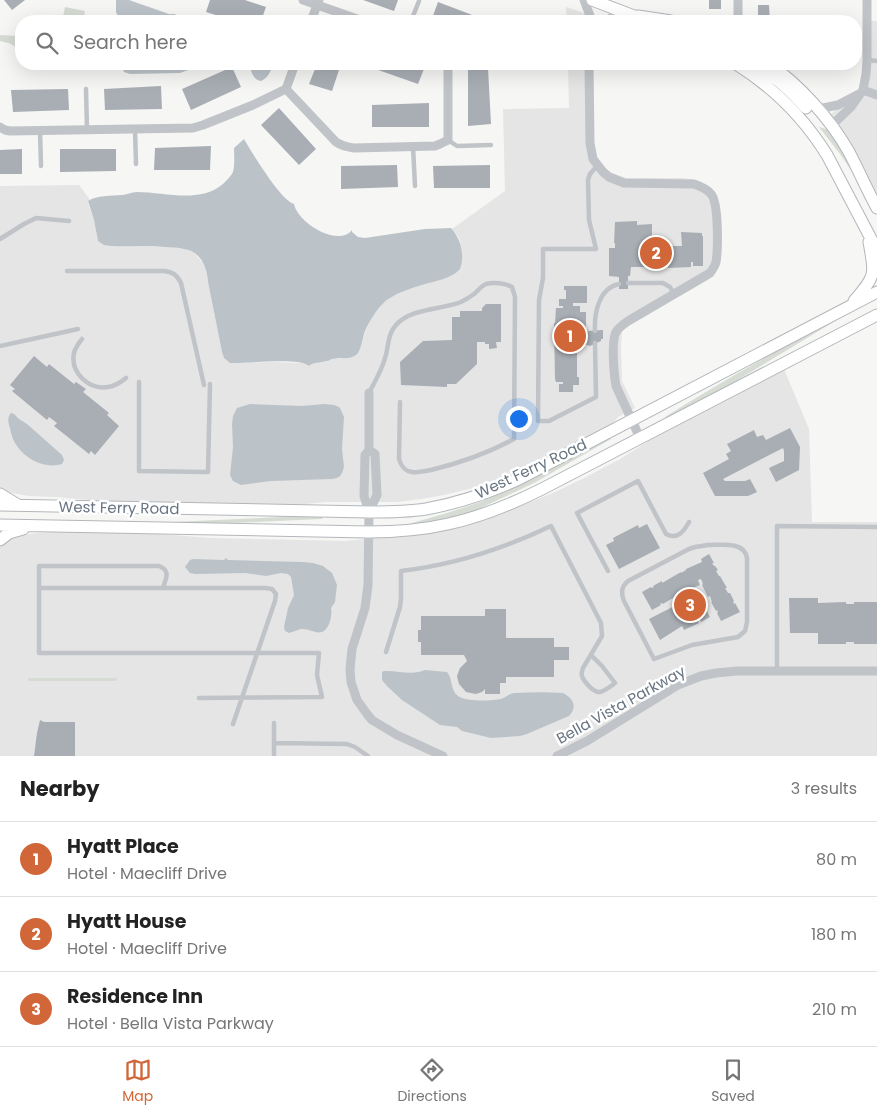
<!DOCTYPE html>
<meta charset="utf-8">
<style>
:root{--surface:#fff;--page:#f2f2f2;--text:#222;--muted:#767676;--line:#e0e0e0;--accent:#d16639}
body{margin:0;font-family:Poppins,sans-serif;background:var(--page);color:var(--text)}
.you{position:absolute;left:518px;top:418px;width:18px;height:18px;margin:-12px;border:4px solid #fff;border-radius:50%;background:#1a73e8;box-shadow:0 0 0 8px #1a73e833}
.badge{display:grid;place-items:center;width:32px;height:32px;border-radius:50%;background:var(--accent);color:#fff;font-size:16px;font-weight:700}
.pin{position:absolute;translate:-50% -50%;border:2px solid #fff;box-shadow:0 1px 5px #0006}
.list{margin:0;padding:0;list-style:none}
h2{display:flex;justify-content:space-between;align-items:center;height:65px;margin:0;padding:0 20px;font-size:21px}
h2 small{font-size:16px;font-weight:400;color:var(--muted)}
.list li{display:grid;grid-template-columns:32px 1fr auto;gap:15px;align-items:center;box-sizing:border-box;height:75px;padding:0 20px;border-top:1px solid var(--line)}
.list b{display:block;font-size:19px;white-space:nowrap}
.list p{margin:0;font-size:16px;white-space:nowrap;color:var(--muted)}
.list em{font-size:16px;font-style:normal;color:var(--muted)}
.icon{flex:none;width:28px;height:28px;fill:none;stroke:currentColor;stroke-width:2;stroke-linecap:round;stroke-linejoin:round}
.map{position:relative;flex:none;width:877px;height:756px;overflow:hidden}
.search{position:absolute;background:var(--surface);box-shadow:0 5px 20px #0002;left:15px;right:15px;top:15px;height:55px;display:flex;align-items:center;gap:12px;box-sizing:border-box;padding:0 18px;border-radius:20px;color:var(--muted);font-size:19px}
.sheet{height:290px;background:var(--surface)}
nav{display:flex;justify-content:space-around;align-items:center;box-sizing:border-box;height:70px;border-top:1px solid var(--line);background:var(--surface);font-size:14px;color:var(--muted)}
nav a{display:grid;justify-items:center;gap:2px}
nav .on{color:var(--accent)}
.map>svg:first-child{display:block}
.built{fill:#e4e5e4}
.green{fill:#d6dbd3}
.water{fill:#bbc3c9}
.building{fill:#a8aeb4}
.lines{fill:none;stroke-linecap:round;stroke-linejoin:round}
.secondary-casing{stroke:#b3b7bb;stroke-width:13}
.service{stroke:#c0c3c7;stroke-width:4.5}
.minor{stroke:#c0c3c7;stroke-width:9}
.secondary{stroke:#fff;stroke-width:11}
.labels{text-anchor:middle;stroke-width:5;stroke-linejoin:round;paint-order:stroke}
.street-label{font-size:15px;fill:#687582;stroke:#fff}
</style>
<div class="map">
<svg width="877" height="756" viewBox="0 0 877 756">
<rect width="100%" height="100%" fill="#f6f6f4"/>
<path class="built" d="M566 7 608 21H567Z
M867 21H877V194L830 115 863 87Z
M568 64H593L594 151 599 162 610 172 626 178H683L696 180 710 188 718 199 714 274 706 281 625 328 622 331 621 347 622 381 635 408 618 417 612 425 513 476 477 487 444 495 421 499 397 502H326L284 506 121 503 56 497 29 496 12 493 0 489V186L79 185 90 200 88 203 94 220 98 241 111 246 172 247 185 249 193 252 204 264 206 270 208 282 222 352 224 358 230 363 274 362 300 363H305L309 366 313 363 334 359H342L360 345 370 320 382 304 389 298 409 289 451 276 461 267 460 242 459 238 452 229 505 191 503 109 569 108Z
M784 369 809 429 812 522H877V756H0V546L3 542 14 537 25 535 37 533 68 531 131 532 212 538 345 541 425 533 447 530 488 519 553 493 584 478 620 459 663 432Z"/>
<path class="green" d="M65 7 85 11 83 21 63 17Z
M0 35 16 36 15 42H21V50L9 43 0 41Z
M819 127 829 130 837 143 854 173H853L840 154Z
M835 320V321L731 384 666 419 665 417C721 382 777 350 835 320Z
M610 437 611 439 534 483 470 513 439 521 412 525V523L447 513 480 502 501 493Z
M304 516H323L322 519C272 521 223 524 173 524V522Z
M28 678H117L116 681H28Z"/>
<path class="water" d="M116 0H129L169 14H175L179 18 187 21H120L116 12Z
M121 64H205L180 73 130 74 124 72Z
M248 64H273C271 71 268 78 261 81 252 80 252 70 248 64Z
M244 139C251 151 281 201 294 204 297 222 338 248 352 230V232L358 237 365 238 425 229 451 228C461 239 465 255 460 269 451 279 435 281 422 285 411 288 400 292 390 298 381 302 367 324 364 334 362 340 361 351 356 355 349 360 341 357 333 359 331 359 329 361 326 361 320 363 313 362 309 366 299 357 247 364 230 363L224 358 222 352 208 282C207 270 204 259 193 252 180 244 128 247 111 246L104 245 98 241 94 220 88 201C97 195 111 196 122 195 127 195 131 192 137 192 165 192 199 204 223 184 227 180 231 176 233 172 235 164 234 156 234 148Z
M250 404 302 406 324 404 334 405 339 407 341 410 344 417 342 449 344 467 342 473 340 476 337 478 332 479 271 481 241 485 233 481 230 475 233 447 232 424 233 416 237 408Z
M11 413 14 414 19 419 27 424 62 455 64 460 62 464C46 469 26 460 17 446 13 441 11 434 10 428 8 422 7 418 11 413Z
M226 558 228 560 303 562 313 563 323 566 332 573 337 585 335 602 331 608C332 614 331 618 329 624 322 640 312 628 301 629 297 630 293 632 289 633L285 631 284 627 288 608 294 595 291 577 288 574 281 573 266 576 245 573 195 574 190 573 185 567 190 560 193 559 224 560Z
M425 670 447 672C453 679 450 690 458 696 467 702 491 701 501 699 506 697 510 693 515 693 531 692 548 692 563 693 573 698 578 707 569 716L527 734 520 736 491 738 462 731 457 727 440 725 402 700 387 686 382 680V672L384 671C398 670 412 676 425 670Z"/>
<path class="building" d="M4 0H25L12 10Z
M210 0H245L266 7 261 21H235L206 12Z
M363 0H398L394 11Z
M709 0H721V9H709Z
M438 2 488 21H431Z
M758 5H769L770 21H758Z
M774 16H786V21H774Z
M537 17H544V21H537Z
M59 64H76V65L59 66Z
M317 64H341L332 91 309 84Z
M365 64H426L418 84 364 65Z
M232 67 241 87 191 110 182 89Z
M488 68 491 124 468 126V69Z
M161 86 162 109 105 110 104 89Z
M68 89 69 110 13 112 11 90Z
M429 103V127H372V105Z
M279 108 316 149 299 165 261 125Z
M211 146 210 170H154L155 148Z
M22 149V174H0V150Z
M60 149H116V171L60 172Z
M397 165 398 187 341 189V166Z
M490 165V188H434L433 166Z
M637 221V225L652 224V246H682L681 232 702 233V236H703V266H693V262H691V267L668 268V260H666V268H652V260H650V267H631L630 276H628V289H619V277L609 276V248H615V243H614L615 222Z
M564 286H587V303H573V306H580V312H586V329H588L587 331 603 330V339H601V341L590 346 578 342V351H577V377H579V385H573V392H559V384H563V382H556L555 379 554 323H555L556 308H563V306H559V299H566V290H564Z
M486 304H501V342H496L497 348 489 349V344H485V342H477V364L456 384H447V387L401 385 400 362 423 341 452 340V317H460V311H482V308Z
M34 356 47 367 49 364 74 384 76 382 86 389 83 392 109 413 107 415 119 426 95 455 91 451 89 454 54 426 57 423 49 417 47 420 12 391 15 389 10 385Z
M790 428 800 447 799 470 776 482 769 468 784 461V451L783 448 723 479 725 481H745L750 479 757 492 748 496H715L703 473 729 459 726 454 731 451 727 444 754 430 757 437 763 435 766 440Z
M647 524 660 548 619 569 606 545 614 541 613 538 638 525 639 528Z
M709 554 714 563H712L714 566H715L718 570 716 571 719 576H720L727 588H725L728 593H730L734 601 733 602 734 604 735 603 740 612 721 621 717 613 718 612 717 610 716 611 711 602H712L710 596 708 597 702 585 703 584 701 579 698 580 700 585 690 589V590L682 594 681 593 663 604 662 603 660 604 661 605 652 610 642 592 651 587 652 588 654 587 653 586 662 581V583L681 572V573L686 570V569L702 562 701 559Z
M698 594 710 617 701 622 700 619 697 620 699 623 684 630 682 626 660 640 649 619Z
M789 598H818V603L846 602V604H854V602H877V644H854V642H846V644H818V633H790Z
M485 609H506V638H554V647H569V660H554V677H506V683H500V694H485V689L482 692 476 694 466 692 459 684 457 676 460 668 467 661 464 655H421V642H418V630H421V616H485Z
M40 720 44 722H75V756H34L37 733Z"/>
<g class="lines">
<g class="secondary-casing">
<path id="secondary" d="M592 0 634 16 645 21
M638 16 671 21
M736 64C773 87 804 118 827 155L877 250
M769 64C800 85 831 120 849 152 859 171 867 190 877 208
M748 70C753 71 759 71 764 72 777 77 797 98 806 108
M854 301C876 275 875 276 869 242
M0 494 18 505
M0 505 369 512C388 512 407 512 426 509 459 503 491 492 521 478L877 292
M0 525 368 532C395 532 422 530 448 524 481 517 512 504 542 489L877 315
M0 540 9 533 23 529"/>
</g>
<path class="service" d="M411 21 419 1
M867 60 877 61
M86 89 87 130
M135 129 136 164
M40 131 41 166
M448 140 457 146 491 145
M413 146 415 186
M0 239 24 224 36 218 69 221
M67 271H164C173 272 177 275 181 283L204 385
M628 283H663L670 287 674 294
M595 331C594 313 599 288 619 284
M82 339C79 343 75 348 74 353 70 373 89 390 108 387 115 386 120 383 126 378
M595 343 596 397 549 421H538L539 300 543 278V249H596L589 220 588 180 590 174 597 166
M0 346 78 329
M139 382V471L208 472 210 384
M369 393C375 381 382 370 385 358 389 346 387 335 396 325 411 308 440 310 461 302 465 300 470 297 474 294 478 291 481 286 486 284 494 282 505 283 512 287L515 297 514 439C488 453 460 463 431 470 425 471 418 473 412 472 404 471 401 466 399 459L400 402
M708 545C721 545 744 541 747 558V622L745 631 738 637 692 645 654 659 624 601C621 593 621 587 628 581L689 549 695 547Z
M608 571 577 513 638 481 666 534C678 540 684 531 689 522
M39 588H265L272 589 276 594 275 601 233 724
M163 588C166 578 171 571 159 566H39V653H319L317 675 322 697 199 698
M386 652 400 607 401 599V571C454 565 503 549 551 526L601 623 602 636 583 668C582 672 581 673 582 676 584 682 594 693 600 692 605 691 611 686 615 683L602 666 591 655
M777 671V526L877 527
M274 723V756
M274 743 347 744 355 747 368 756"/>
<path class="minor" d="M303 0 363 21
M584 0 592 21
M738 0V21
M311 21 319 0
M607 21 617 13 621 11
M589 64 590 143 593 159 603 172 609 177 624 183 694 184C700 186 707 189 711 194 719 203 718 250 716 262 715 266 713 269 710 273L628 321C624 324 619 327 616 332 611 341 614 375 616 386L640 438
M286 89 336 142C342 146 347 147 354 148L435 146 440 144 448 140V64
M863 90 877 95
M818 109 838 105 859 94
M832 125 851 107 863 90 866 74 867 60V0
M0 127 5 130 10 131 193 128 203 125 253 105 286 89 295 64
M369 393V450L365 455 364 496 369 512 368 585 365 608 352 649 350 669 351 682 357 700 367 714 372 720 397 735 443 756
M369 450 375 454 377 495 369 512
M557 756 587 741 678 685 701 676 716 673 737 671H877"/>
<use href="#secondary" class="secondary"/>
</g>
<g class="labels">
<g class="street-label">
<text transform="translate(531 469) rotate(-25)" y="5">West Ferry Road</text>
<text transform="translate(119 508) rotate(1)" y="5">West Ferry Road</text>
<text transform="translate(621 705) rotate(-29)" y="5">Bella Vista Parkway</text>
</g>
</g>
</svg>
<div class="you"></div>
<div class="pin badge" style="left:570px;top:336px">1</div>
<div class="pin badge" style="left:656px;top:253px">2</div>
<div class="pin badge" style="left:690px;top:605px">3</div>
<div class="search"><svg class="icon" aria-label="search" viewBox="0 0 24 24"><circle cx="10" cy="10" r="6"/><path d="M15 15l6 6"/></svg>Search here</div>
</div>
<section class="sheet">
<h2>Nearby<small>3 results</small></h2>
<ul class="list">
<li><span class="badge">1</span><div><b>Hyatt Place</b><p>Hotel · Maecliff Drive</p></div><em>80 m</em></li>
<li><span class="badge">2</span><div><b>Hyatt House</b><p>Hotel · Maecliff Drive</p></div><em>180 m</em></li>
<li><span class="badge">3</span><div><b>Residence Inn</b><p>Hotel · Bella Vista Parkway</p></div><em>210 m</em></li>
</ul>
</section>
<nav>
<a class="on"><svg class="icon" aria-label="map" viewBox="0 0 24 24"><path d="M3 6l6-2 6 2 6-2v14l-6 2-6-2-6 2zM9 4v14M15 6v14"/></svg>Map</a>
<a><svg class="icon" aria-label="directions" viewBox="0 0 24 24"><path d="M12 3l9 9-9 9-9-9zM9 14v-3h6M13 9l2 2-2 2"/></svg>Directions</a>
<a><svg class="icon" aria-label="saved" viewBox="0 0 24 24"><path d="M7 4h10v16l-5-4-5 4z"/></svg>Saved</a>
</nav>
